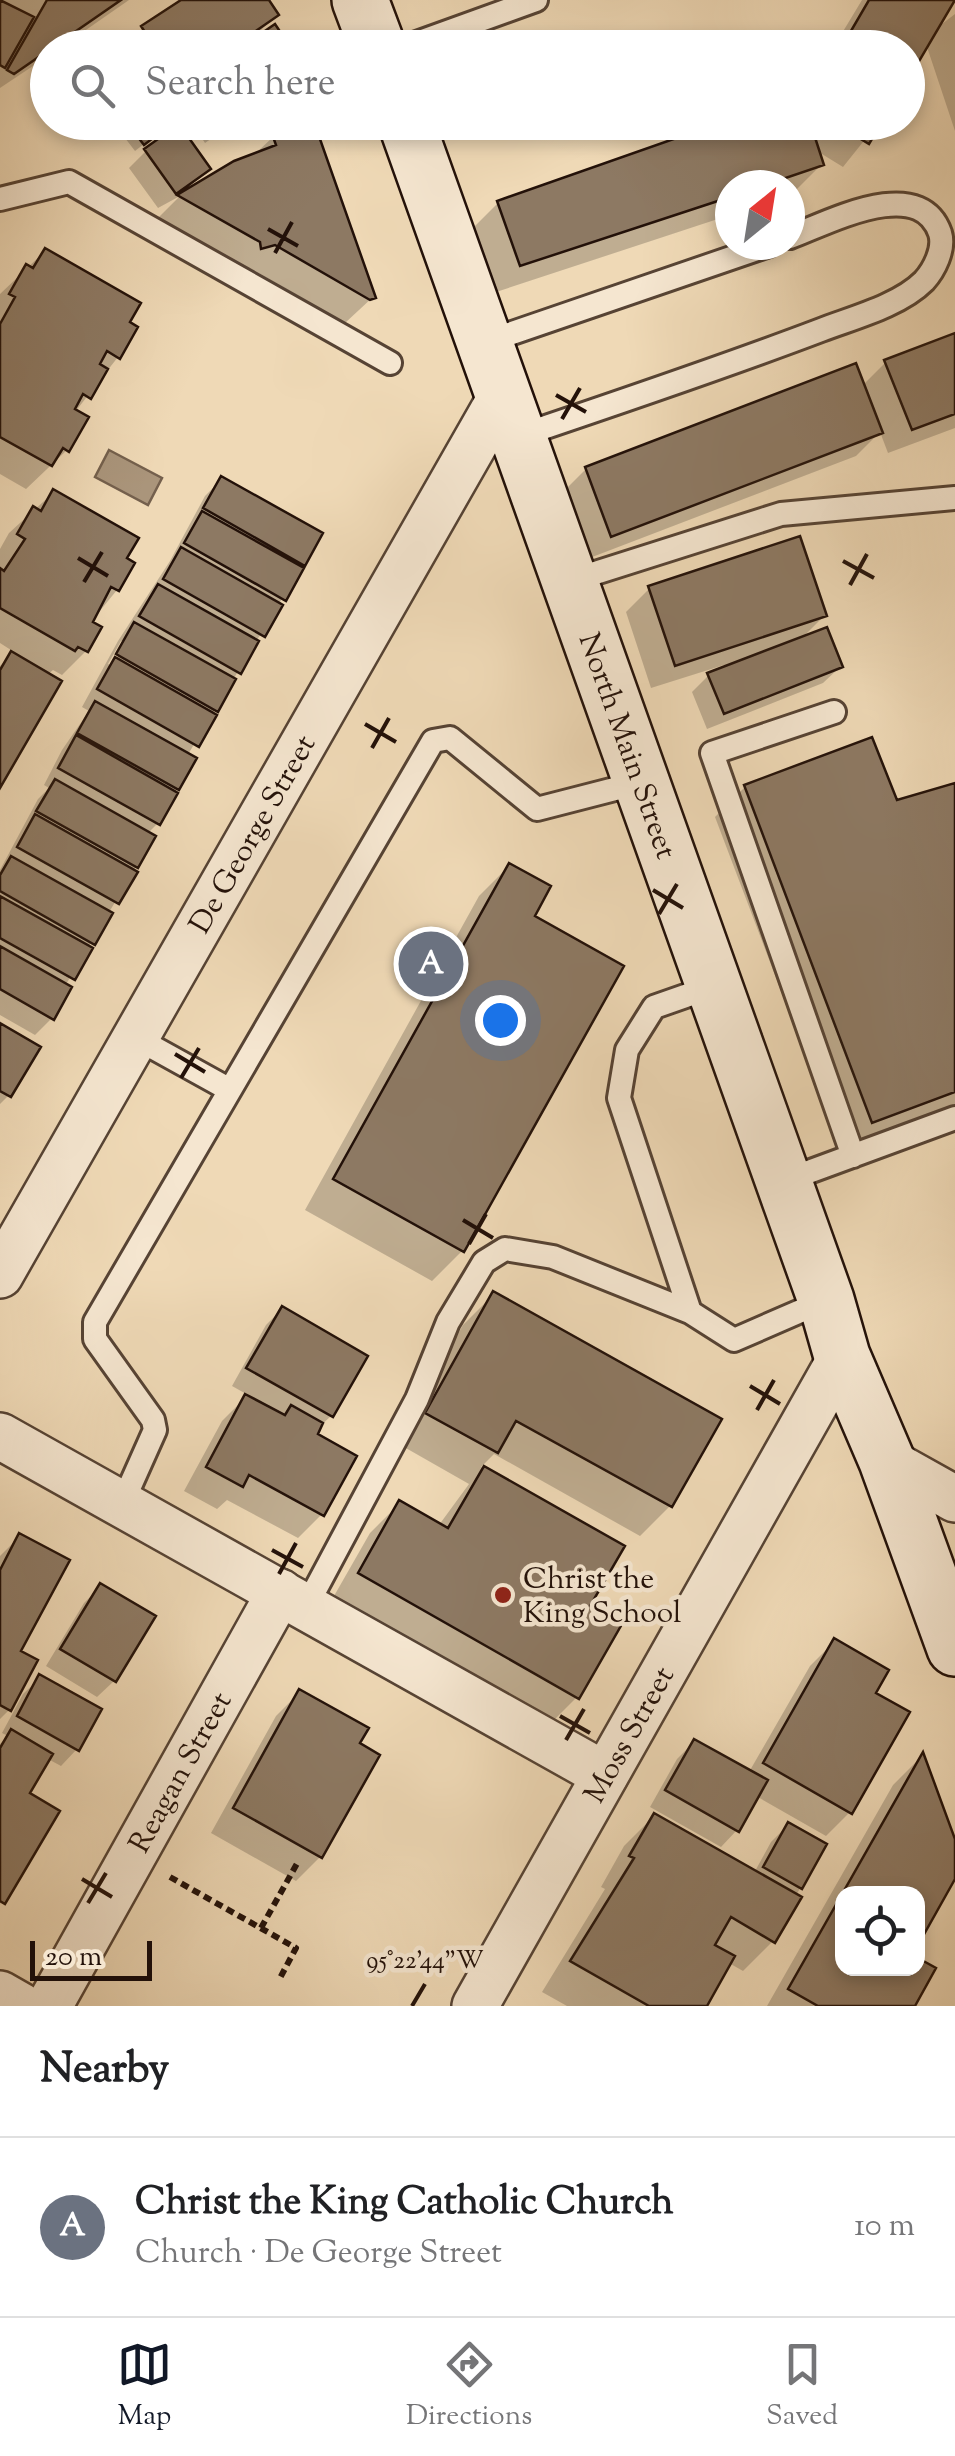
<!DOCTYPE html>
<meta charset="utf-8">
<style>
:root{--surface:#fff;--page:#f6f6f6;--text:#202124;--muted:#757577;--line:#e0e0e0;--accent:#111827}
body{margin:0;font-family:"Sorts Mill Goudy",serif;background:var(--page);color:var(--text)}
.controls{position:absolute;right:30px;bottom:30px;display:grid;overflow:hidden;border-radius:20px;box-shadow:0 5px 15px #0003}
.controls button{width:90px;height:90px;display:grid;place-items:center;padding:0;border:0;border-bottom:2px solid var(--line);background:var(--surface);color:var(--text);font:50px sans-serif}
.compass{position:absolute;left:715px;top:170px;width:90px;height:90px;border-radius:50%;background:var(--surface);box-shadow:0 5px 15px #0003;rotate:30deg}
.scale{position:absolute;left:30px;bottom:25px;width:122px;box-sizing:border-box;padding-left:10px;border:5px solid #231109;border-top:0;font-size:28px;line-height:35px;white-space:nowrap;color:#231109;-webkit-text-stroke:8px #f5e6d0;paint-order:stroke}
.you{position:absolute;left:500px;top:1020px;width:35px;height:35px;margin:-25px;border:8px solid #fff;border-radius:50%;background:#1a73e8;box-shadow:0 0 0 15px #1a73e833}
.badge{display:grid;place-items:center;width:65px;height:65px;border-radius:50%;background:var(--accent);color:#fff;font-size:32px;font-weight:700}
.pin{position:absolute;translate:-50% -50%;border:5px solid #fff;box-shadow:0 2px 10px #0006}
.list{margin:0;padding:0;list-style:none}
h2{display:flex;justify-content:space-between;align-items:center;height:130px;margin:0;padding:0 40px;font-size:42px}
h2 small{font-size:32px;font-weight:400;color:var(--muted)}
.list li{display:grid;grid-template-columns:65px 1fr auto;gap:30px;align-items:center;box-sizing:border-box;height:180px;padding:0 40px;border-top:2px solid var(--line)}
.list b{display:block;font-size:38px;white-space:nowrap}
.list p{margin:0;font-size:32px;white-space:nowrap;color:var(--muted)}
.list em{font-size:32px;font-style:normal;color:var(--muted)}
.icon{flex:none;width:55px;height:55px;fill:none;stroke:currentColor;stroke-width:2;stroke-linecap:round;stroke-linejoin:round}
.map{position:relative;flex:none;width:955px;height:2006px;overflow:hidden}
.search{position:absolute;background:var(--surface);box-shadow:0 5px 15px #0003;left:30px;right:30px;top:30px;height:110px;display:flex;align-items:center;gap:25px;box-sizing:border-box;padding:0 35px;border-radius:55px;color:var(--muted);font-size:38px}
.sheet{height:310px;background:var(--surface)}
nav{display:flex;justify-content:space-around;align-items:center;box-sizing:border-box;height:140px;border-top:2px solid var(--line);background:var(--surface);font-size:28px;color:var(--muted)}
nav a{display:grid;justify-items:center;gap:5px}
nav .on{color:var(--accent)}
.map>svg:first-child{display:block}
.water{fill:#aa957b;stroke:#74604d;stroke-width:2.5}
.shadow{fill:#0003;fill-rule:evenodd}
.building{fill:#8d7963;stroke:#231109;stroke-width:2.5}
.lines{fill:none;stroke-linecap:round;stroke-linejoin:round}
.lane-casing{stroke:#564334;stroke-width:28}
.street-casing{stroke:#564334;stroke-width:50}
.secondary-casing{stroke:#231109;stroke-width:60}
.path{stroke:#231109;stroke-width:6;stroke-dasharray:8 5;stroke-linecap:butt}
.lane{stroke:#f5e6d0;stroke-width:22}
.street{stroke:#f5e6d0;stroke-width:45}
.secondary{stroke:#f5e6d0;stroke-width:55}
.ticks{fill:none;stroke:#231109;stroke-width:4}
.poi-dot{fill:#8f2418;stroke:#f5e6d0;stroke-width:4}
.labels{text-anchor:middle;stroke-width:9;stroke-linejoin:round;paint-order:stroke}
.street-label{font-size:30px;fill:#231109;stroke:#f5e6d0}
.poi-label{font-size:30px;fill:#231109;stroke:#f5e6d0;text-anchor:start}
.ticks-label{font-size:25px;text-anchor:middle;fill:#231109;stroke:#f5e6d0;stroke-width:9;stroke-linejoin:round;paint-order:stroke}
</style>
<div class="map">
<svg width="955" height="2006" viewBox="0 0 955 2006">
<rect width="100%" height="100%" fill="#efd9b6"/>
<filter id="stains"><feTurbulence type="fractalNoise" baseFrequency=".002" numOctaves="4"/><feColorMatrix values="0 0 0 0 .2 0 0 0 0 .09 0 0 0 0 .02 0 0 0 .5 -.17"/></filter>
<radialGradient id="worn" r=".72"><stop offset=".6" stop-color="#630" stop-opacity="0"/><stop offset="1" stop-color="#630" stop-opacity=".3"/></radialGradient>
<path class="water" d="M109 450 162 478 148 505 95 477Z"/>
<path class="shadow" d="M0 0H129L60 48H48V56L0 88Z
M185 0H266L276 15 251 40 288 48H124Z
M862 0H952L938 27 955 14V131L926 44 908 75V48H833Z
M142 122H172L135 151 125 138Z
M191 122H235L205 143Z
M730 122H879L843 167 817 151 821 165 791 195 790 185H730V215L490 294 468 233 498 203Z
M274 136 373 297 345 323 250 268 238 272 156 220 180 196 158 208 129 168 146 151 208 168 184 192 253 156Z
M45 251 127 323 118 357 75 412 67 450 26 489 0 474V294Z
M955 336V428L888 453 880 432 856 456 587 559 562 493 586 469 862 386 886 362Z
M222 479 303 564 187 756 194 759 158 823 147 834 136 867 65 986 52 1018 35 1035 0 1015V870L38 799 49 788 44 785 62 750 89 711 82 707 118 641 170 561 205 496ZM121 641H127L112 666 108 664Z
M54 492 123 559 117 590 90 623 86 651 62 675 53 670 47 675 0 783V666L14 652 0 643V549L9 533Z
M650 588 824 616 800 640 840 667 823 683 707 729 692 692 709 675 725 669 724 665 651 688 626 612Z
M951 783 955 785V1109L842 1152 715 817 745 787 895 804Z
M509 866 531 917 620 967 462 1251 432 1281 305 1210 479 896Z
M0 1026 9 1095 0 1104Z
M493 1295 670 1506 640 1536 494 1454 481 1467 622 1547 587 1607 577 1697 547 1727 330 1603 370 1533 400 1503 439 1525 469 1484 397 1443 463 1325Z
M282 1309 365 1356 331 1416 317 1429 322 1514 298 1538 227 1500 217 1509 184 1491 222 1421 248 1395 232 1386 266 1325Z
M20 1536 18 1652 9 1710 0 1719V1556Z
M101 1586 114 1681 97 1697 46 1666 84 1603Z
M834 1642 873 1694 850 1812 826 1836 756 1796 737 1830 721 1847 650 1807 677 1759 694 1742 749 1772 810 1666Z
M40 1678 77 1749 61 1766 48 1759 27 1794 0 1905V1744L8 1736 2 1733 23 1694Z
M300 1692 320 1857 296 1881 211 1833 276 1716Z
M922 1756 955 1846V1874L918 1940V1894H842V1968H918V1961L933 1969 912 2006H767L893 1785Z
M654 1816 754 1873 771 1842 788 1825 800 1888 773 1941 743 1971 729 1963 704 2006H567L542 1992 605 1889 601 1887 624 1846Z"/>
<path class="building" d="M0 0 34 17 5 68 0 65Z
M47 0H121L14 74 7 70Z
M181 0H269L279 15 231 48H155L141 26Z
M869 0H955L908 80V48H841Z
M275 24 291 48H240Z
M138 122H174L144 145 131 128Z
M289 122H314L376 298 370 300 275 245 261 249 260 242 177 195 234 161 276 145 272 134Z
M722 122H810L824 165 765 185H730V197L520 266 497 201Z
M833 122H882L869 144Z
M179 124 211 169 176 194 144 149Z
M45 248 141 303 130 322 138 327 120 359 107 351 100 364 108 369 91 399 83 394 75 409 89 417 69 452 63 448 52 466 0 437V324L15 297 9 294 26 264 33 268Z
M955 333V414L912 430 884 360Z
M856 363 883 433 611 537 585 467Z
M221 476 323 533 305 566 203 508Z
M53 489 139 538 127 558 135 563 119 591 111 587 93 622 102 627 88 652 78 647 75 651 0 608V568L4 571 25 539 17 534 33 506 41 511Z
M202 511 304 568 286 601 184 543Z
M800 536 827 616 675 666 648 586Z
M181 547 283 605 265 637 163 579Z
M158 584 259 641 241 674 139 616Z
M134 622 236 679 218 712 116 654Z
M827 627 843 667 724 714 707 673Z
M11 651 62 681 0 788V670Z
M115 657 217 715 199 747 97 689Z
M95 701 197 758 179 790 77 733Z
M76 735 178 793 160 825 58 768Z
M872 737 897 800 955 783V1092L872 1123 744 785Z
M55 779 156 836 138 868 36 811Z
M35 814 138 872 119 904 17 847Z
M11 856 113 913 95 945 0 891V875Z
M509 863 551 886 535 916 624 966 464 1252 333 1179Z
M0 896 93 948 75 980 0 938Z
M0 946 72 987 54 1020 0 989Z
M0 1023 41 1047 11 1097 0 1091Z
M493 1291 722 1419 672 1507 516 1421 498 1453 425 1413Z
M282 1306 368 1356 333 1417 246 1368Z
M245 1394 285 1415 291 1405 323 1423 318 1434 357 1456 324 1516 249 1475 243 1487 206 1467Z
M484 1466 625 1546 590 1606 622 1624 579 1699 358 1573 399 1500 448 1528Z
M19 1533 70 1560 21 1651 38 1660 11 1711 0 1705V1570Z
M100 1583 156 1616 116 1682 60 1649Z
M834 1638 889 1670 876 1693 910 1712 852 1814 763 1763Z
M39 1674 102 1709 79 1751 17 1716Z
M299 1689 369 1728 360 1743 380 1755 322 1858 233 1808Z
M11 1729 53 1754 30 1793 60 1811 5 1904 0 1901V1748Z
M694 1739 768 1780 739 1832 665 1790Z
M923 1752 955 1839V1879L918 1945V1894H842V1968H918V1958L936 1968 915 2006H818L788 1989Z
M654 1813 802 1897 775 1943 731 1917 715 1945 735 1956 707 2006H649L570 1961 634 1858 629 1856Z
M788 1822 827 1844 802 1889 763 1867Z"/>
<g class="lines">
<g class="lane-casing">
<path id="lane" d="M403 48 536 0
M0 199 69 182 390 363
M486 342 769 245
M519 436C620 402 721 368 821 330 852 318 899 306 924 281 934 270 945 249 940 233 919 173 826 224 790 237
M570 581 781 514 955 498
M834 712 712 753 853 1156
M714 986 654 1007 627 1050 619 1098 690 1312 734 1340 826 1300
M136 1038 230 1090
M784 1181 955 1118
M122 1504 155 1430 153 1420 95 1339V1322L433 741 450 738 537 809 642 782
M306 1607 417 1399 448 1322 484 1262 505 1249 553 1257 690 1312"/>
</g>
<g class="street-casing">
<g id="street">
<path id="s1" d="M0 1275 504 392"/>
<path d="M0 1436 605 1775"/>
<path d="M887 1461 955 1499"/>
<path d="M0 1994 21 2006"/>
<path id="s2" d="M49 2006 280 1592"/>
<path id="s3" d="M475 2006 842 1356"/>
</g>
</g>
<g class="secondary-casing">
<g id="secondary">
<path d="M360 0 378 48"/>
<path id="s4" d="M406 122 826 1300 842 1356 887 1461 955 1648"/>
</g>
</g>
<path class="path" d="M170 1877 296 1948 280 1978
M261 1928 299 1860"/>
<use href="#lane" class="lane"/>
<use href="#street" class="street"/>
<use href="#secondary" class="secondary"/>
</g>
<path class="ticks" d="M268 229 298 246M275 253 292 222M556 395 586 412M562 419 580 388M78 558 108 576M843 561 874 578M84 582 102 552M850 585 867 554M365 724 396 742M372 748 389 718M653 890 683 908M659 914 677 884M175 1054 205 1072M181 1078 199 1048M463 1220 493 1238M469 1244 486 1214M750 1386 780 1404M757 1410 774 1380M272 1550 303 1567M279 1574 296 1543M560 1716 590 1733M566 1740 584 1709M82 1879 112 1897M88 1903 106 1873M412 2006 425 1984"/>
<circle class="poi-dot" cx="503" cy="1595" r="10"/>
<g class="labels">
<g class="street-label">
<text dy="10" stroke="none"><textPath href="#s4" startOffset="662">North Main Street</textPath></text>
<text dy="10" stroke="none"><textPath href="#s1" startOffset="508">De George Street</textPath></text>
<text dy="10" stroke="none"><textPath href="#s3" startOffset="312">Moss Street</textPath></text>
<text dy="10" stroke="none"><textPath href="#s2" startOffset="268">Reagan Street</textPath></text>
</g>
<g class="poi-label">
<text x="523" y="1588">Christ the<tspan x="523" dy="34">King School</tspan></text>
</g>
</g>
<g class="ticks-label">
<text x="425" y="1968">95°22'44"W</text>
</g>
<rect width="100%" height="100%" filter="url(#stains)"/>
<rect width="100%" height="100%" fill="url(#worn)"/>
</svg>
<div class="controls">
<button><svg class="icon" aria-label="locate" viewBox="0 0 24 24"><circle cx="12" cy="12" r="6"/><path d="M12 2v4M12 18v4M2 12h4M18 12h4"/></svg></button>
</div>
<svg class="compass" viewBox="-18 -18 36 36"><path d="M0-13l5 13h-10z" fill="#e53935"/><path d="M0 13l5-13h-10z" fill="#757577"/></svg>
<div class="scale">20 m</div>
<div class="you"></div>
<div class="pin badge" style="left:431px;top:964px;background:#6b7280">A</div>
<div class="search"><svg class="icon" aria-label="search" viewBox="0 0 24 24"><circle cx="10" cy="10" r="6"/><path d="M15 15l6 6"/></svg>Search here</div>
</div>
<section class="sheet">
<h2>Nearby<small></small></h2>
<ul class="list">
<li><span class="badge" style="background:#6b7280">A</span><div><b>Christ the King Catholic Church</b><p>Church · De George Street</p></div><em>10 m</em></li>
</ul>
</section>
<nav>
<a class="on"><svg class="icon" aria-label="map" viewBox="0 0 24 24"><path d="M3 6l6-2 6 2 6-2v14l-6 2-6-2-6 2zM9 4v14M15 6v14"/></svg>Map</a>
<a><svg class="icon" aria-label="directions" viewBox="0 0 24 24"><path d="M12 3l9 9-9 9-9-9zM9 14v-3h6M13 9l2 2-2 2"/></svg>Directions</a>
<a><svg class="icon" aria-label="saved" viewBox="0 0 24 24"><path d="M7 4h10v16l-5-4-5 4z"/></svg>Saved</a>
</nav>
